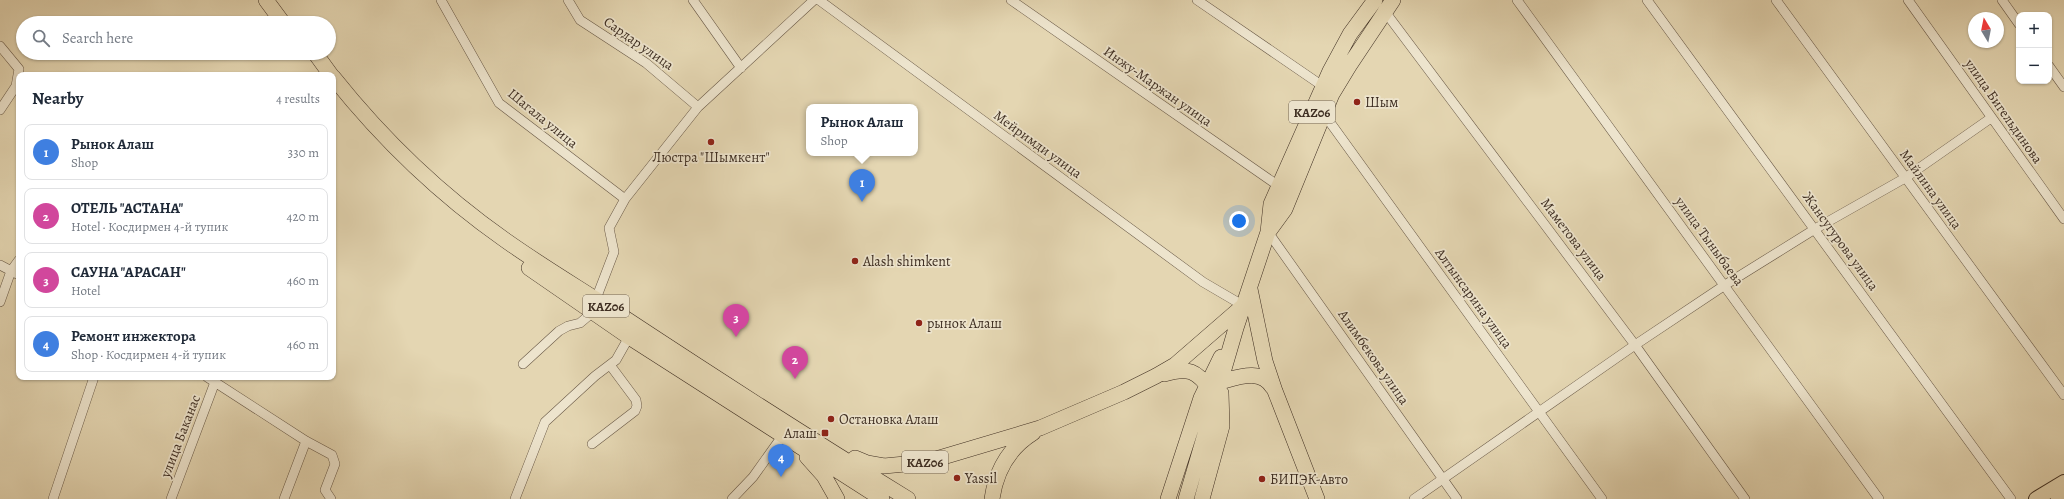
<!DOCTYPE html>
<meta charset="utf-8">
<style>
:root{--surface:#fff;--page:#f6f6f7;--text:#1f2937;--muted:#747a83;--line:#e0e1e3;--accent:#111827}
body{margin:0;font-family:Alegreya,serif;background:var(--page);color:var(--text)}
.controls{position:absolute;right:12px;top:12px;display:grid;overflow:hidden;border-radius:8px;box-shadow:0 1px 3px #0004}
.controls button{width:36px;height:36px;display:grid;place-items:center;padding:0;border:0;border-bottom:1px solid var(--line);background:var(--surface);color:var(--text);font:20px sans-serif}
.compass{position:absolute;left:1968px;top:12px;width:36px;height:36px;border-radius:50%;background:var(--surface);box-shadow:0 1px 3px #0004;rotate:350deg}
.you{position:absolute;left:1239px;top:221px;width:14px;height:14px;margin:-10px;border:3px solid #fff;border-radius:50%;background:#1a73e8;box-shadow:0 0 0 6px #1a73e833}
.badge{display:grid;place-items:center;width:26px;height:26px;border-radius:50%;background:var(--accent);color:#fff;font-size:13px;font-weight:700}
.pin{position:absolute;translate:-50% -33px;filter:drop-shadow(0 1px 2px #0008)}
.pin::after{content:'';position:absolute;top:21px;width:14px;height:12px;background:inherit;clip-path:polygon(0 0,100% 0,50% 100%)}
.popup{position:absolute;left:806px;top:104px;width:112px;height:52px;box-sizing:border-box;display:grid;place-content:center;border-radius:8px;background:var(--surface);filter:drop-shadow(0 1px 3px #0005);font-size:13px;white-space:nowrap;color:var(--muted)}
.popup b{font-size:15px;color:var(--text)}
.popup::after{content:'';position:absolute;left:50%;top:100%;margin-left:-8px;border:8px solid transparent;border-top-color:var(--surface)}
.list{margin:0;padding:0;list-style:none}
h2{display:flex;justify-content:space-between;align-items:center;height:52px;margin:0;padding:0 16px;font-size:17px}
h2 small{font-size:13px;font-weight:400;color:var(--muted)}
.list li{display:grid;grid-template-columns:26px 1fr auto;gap:12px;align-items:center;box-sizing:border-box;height:56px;margin:0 8px 8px;padding:0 8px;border:1px solid var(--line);border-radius:8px}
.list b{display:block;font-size:15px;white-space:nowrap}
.list p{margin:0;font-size:13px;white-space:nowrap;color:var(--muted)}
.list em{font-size:13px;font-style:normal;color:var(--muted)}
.icon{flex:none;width:22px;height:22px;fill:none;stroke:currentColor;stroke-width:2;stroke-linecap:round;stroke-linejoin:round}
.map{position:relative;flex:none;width:2064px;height:499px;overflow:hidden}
.search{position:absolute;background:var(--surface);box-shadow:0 1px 3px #0004;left:16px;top:16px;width:320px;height:44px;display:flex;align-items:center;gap:10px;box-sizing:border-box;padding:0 14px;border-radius:22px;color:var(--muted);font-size:15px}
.panel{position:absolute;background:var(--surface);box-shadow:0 1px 3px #0004;left:16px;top:72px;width:320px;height:308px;border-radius:8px}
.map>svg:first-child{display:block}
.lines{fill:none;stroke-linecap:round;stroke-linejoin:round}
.minor-casing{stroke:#685846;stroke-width:10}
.primary-casing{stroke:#3e2e22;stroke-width:16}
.trunk-casing{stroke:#3e2e22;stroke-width:16}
.minor{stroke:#ede4cd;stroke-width:9}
.primary{stroke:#e4d6b2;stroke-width:14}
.trunk{stroke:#e4d6b2;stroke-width:15}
.poi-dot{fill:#8f2418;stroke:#ede4cd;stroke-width:1.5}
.labels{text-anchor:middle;stroke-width:3.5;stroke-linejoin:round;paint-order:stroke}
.shield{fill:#ede4cd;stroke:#726555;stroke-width:1}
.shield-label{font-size:13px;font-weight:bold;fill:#3e2e22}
.street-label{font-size:14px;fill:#3e2e22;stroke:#ede4cd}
.poi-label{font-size:14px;fill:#3e2e22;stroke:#ede4cd;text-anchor:start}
</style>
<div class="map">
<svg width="2064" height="499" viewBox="0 0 2064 499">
<rect width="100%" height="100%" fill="#e4d6b2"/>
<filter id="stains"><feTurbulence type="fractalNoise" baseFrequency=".005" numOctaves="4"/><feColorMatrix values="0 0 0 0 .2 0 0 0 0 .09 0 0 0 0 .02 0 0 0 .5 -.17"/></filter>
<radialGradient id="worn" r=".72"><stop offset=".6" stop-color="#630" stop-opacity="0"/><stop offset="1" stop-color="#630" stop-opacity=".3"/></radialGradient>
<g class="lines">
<g class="minor-casing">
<path id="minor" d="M441 0 499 103 625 199
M568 0 580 20 646 63 698 107
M693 0 741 68
M819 0 1203 282 1244 306
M1011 0 1283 189
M1197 0 1324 87
M1517 0 1879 499
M1647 0 2011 499
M1776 0 2064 395
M1908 0 2064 219
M2002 0 2019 24
M1383 9 1635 345 1745 499
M0 46 19 69 16 86 0 110
M2049 66 2064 87
M1324 114 1602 499
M1268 232 1457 499
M0 265 19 275
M596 299 614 252 609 228 625 199 698 107 814 0
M0 302 11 271 19 260
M523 364 559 331 568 326 580 323 593 312
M207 377 306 441 332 455 335 464 325 490 331 499
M592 444 635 411 637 406 636 400 610 365
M53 499 94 377
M171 499 215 382
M284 499 306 441
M515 499 545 422 595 376 616 360 629 337
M732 499 753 477 783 435
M1414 499 1635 345 1725 285 1815 229 1905 178 1991 118"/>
</g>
<g class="primary-casing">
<path id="primary" d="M2036 499 2064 482
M2058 499 2064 495"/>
</g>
<g class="trunk-casing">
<path id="trunk" d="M266 0 283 23
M315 53 331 75
M333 77C384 141 438 193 505 240 543 267 584 291 623 317 717 379 812 440 908 499
M1269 231 1285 209 1332 94 1349 66 1393 0
M529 268 629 337 882 499
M1250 289 1265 361 1275 391 1317 499
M1164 374C1188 367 1197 370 1211 391
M1220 382C1239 377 1261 368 1273 388
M807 457 824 476 837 499
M855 458 867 463 884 466 926 462 1040 428 1124 392 1156 376 1175 365 1243 306
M992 499C996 471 1009 448 1033 433
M1168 499 1201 398 1221 357
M1186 499 1236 328 1268 232 1271 204 1330 71 1350 34 1375 0
M1202 499 1222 426 1221 393"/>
</g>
<use href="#minor" class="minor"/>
<use href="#primary" class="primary"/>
<use href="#trunk" class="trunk"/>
</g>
<g class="poi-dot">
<circle cx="1357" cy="102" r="4"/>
<circle cx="711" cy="142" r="4"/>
<circle cx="855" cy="261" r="4"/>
<circle cx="919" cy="323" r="4"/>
<circle cx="831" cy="419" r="4"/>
<rect x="821" y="429" width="8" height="8" rx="2"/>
<circle cx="957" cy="478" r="4"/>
<circle cx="1262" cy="479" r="4"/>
</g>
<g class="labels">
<g class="shield">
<rect x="1289" y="101" width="46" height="22" rx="3"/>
<rect x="583" y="295" width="46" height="22" rx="3"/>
<rect x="902" y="451" width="46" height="22" rx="3"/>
</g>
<g class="shield-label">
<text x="1312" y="117">KАZ06</text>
<text x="606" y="311">KАZ06</text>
<text x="925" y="467">KАZ06</text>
</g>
<g class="street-label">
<text transform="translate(639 43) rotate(35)" y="5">Сардар улица</text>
<text transform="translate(1158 86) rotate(35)" y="5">Инжу-Маржан улица</text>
<text transform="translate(2004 111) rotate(55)" y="5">улица Бигельдинова</text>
<text transform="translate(543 118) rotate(39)" y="5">Шагала улица</text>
<text transform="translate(1038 144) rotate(36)" y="5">Мейримди улица</text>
<text transform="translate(1931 189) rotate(54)" y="5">Майлина улица</text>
<text transform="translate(1574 239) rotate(53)" y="5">Маметова улица</text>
<text transform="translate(1710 241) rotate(54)" y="5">улица Тыныбаева</text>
<text transform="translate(1841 241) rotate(54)" y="5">Жансугурова улица</text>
<text transform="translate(1474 298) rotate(54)" y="5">Алтынсарина улица</text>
<text transform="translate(1374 357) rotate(55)" y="5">Алимбекова улица</text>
<text transform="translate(180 436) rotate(-69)" y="5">улица Баканас</text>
</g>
<g class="poi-label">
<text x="1365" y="107">Шым</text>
<text x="711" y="162" text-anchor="middle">Люстра "Шымкент"</text>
<text x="863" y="266">Alash shimkent</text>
<text x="927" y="328">рынок Алаш</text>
<text x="839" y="424">Остановка Алаш</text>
<text x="817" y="438" text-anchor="end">Алаш</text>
<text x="965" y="483">Yassil</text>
<text x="1270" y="484">БИПЭК-Авто</text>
</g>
</g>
<rect width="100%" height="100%" filter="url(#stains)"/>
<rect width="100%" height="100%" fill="url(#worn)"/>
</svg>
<div class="controls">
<button>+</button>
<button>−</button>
</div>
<svg class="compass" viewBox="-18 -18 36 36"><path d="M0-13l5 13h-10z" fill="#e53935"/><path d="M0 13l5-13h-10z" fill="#747a83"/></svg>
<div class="you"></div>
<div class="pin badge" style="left:862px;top:202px;background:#3f7fe0">1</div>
<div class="popup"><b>Рынок Алаш</b>Shop</div>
<div class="pin badge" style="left:795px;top:379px;background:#d1479c">2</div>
<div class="pin badge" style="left:736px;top:337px;background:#d1479c">3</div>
<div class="pin badge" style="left:781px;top:477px;background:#3f7fe0">4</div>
<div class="search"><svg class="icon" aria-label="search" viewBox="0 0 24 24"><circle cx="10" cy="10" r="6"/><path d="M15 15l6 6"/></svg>Search here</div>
<section class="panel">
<h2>Nearby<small>4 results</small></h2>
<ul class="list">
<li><span class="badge" style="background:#3f7fe0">1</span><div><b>Рынок Алаш</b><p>Shop</p></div><em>330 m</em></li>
<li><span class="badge" style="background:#d1479c">2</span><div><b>ОТЕЛЬ &quot;АСТАНА&quot;</b><p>Hotel · Косдирмен 4-й тупик</p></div><em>420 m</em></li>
<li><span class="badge" style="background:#d1479c">3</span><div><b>САУНА &quot;АРАСАН&quot;</b><p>Hotel</p></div><em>460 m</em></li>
<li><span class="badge" style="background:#3f7fe0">4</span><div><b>Ремонт инжектора</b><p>Shop · Косдирмен 4-й тупик</p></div><em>460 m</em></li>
</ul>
</section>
</div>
